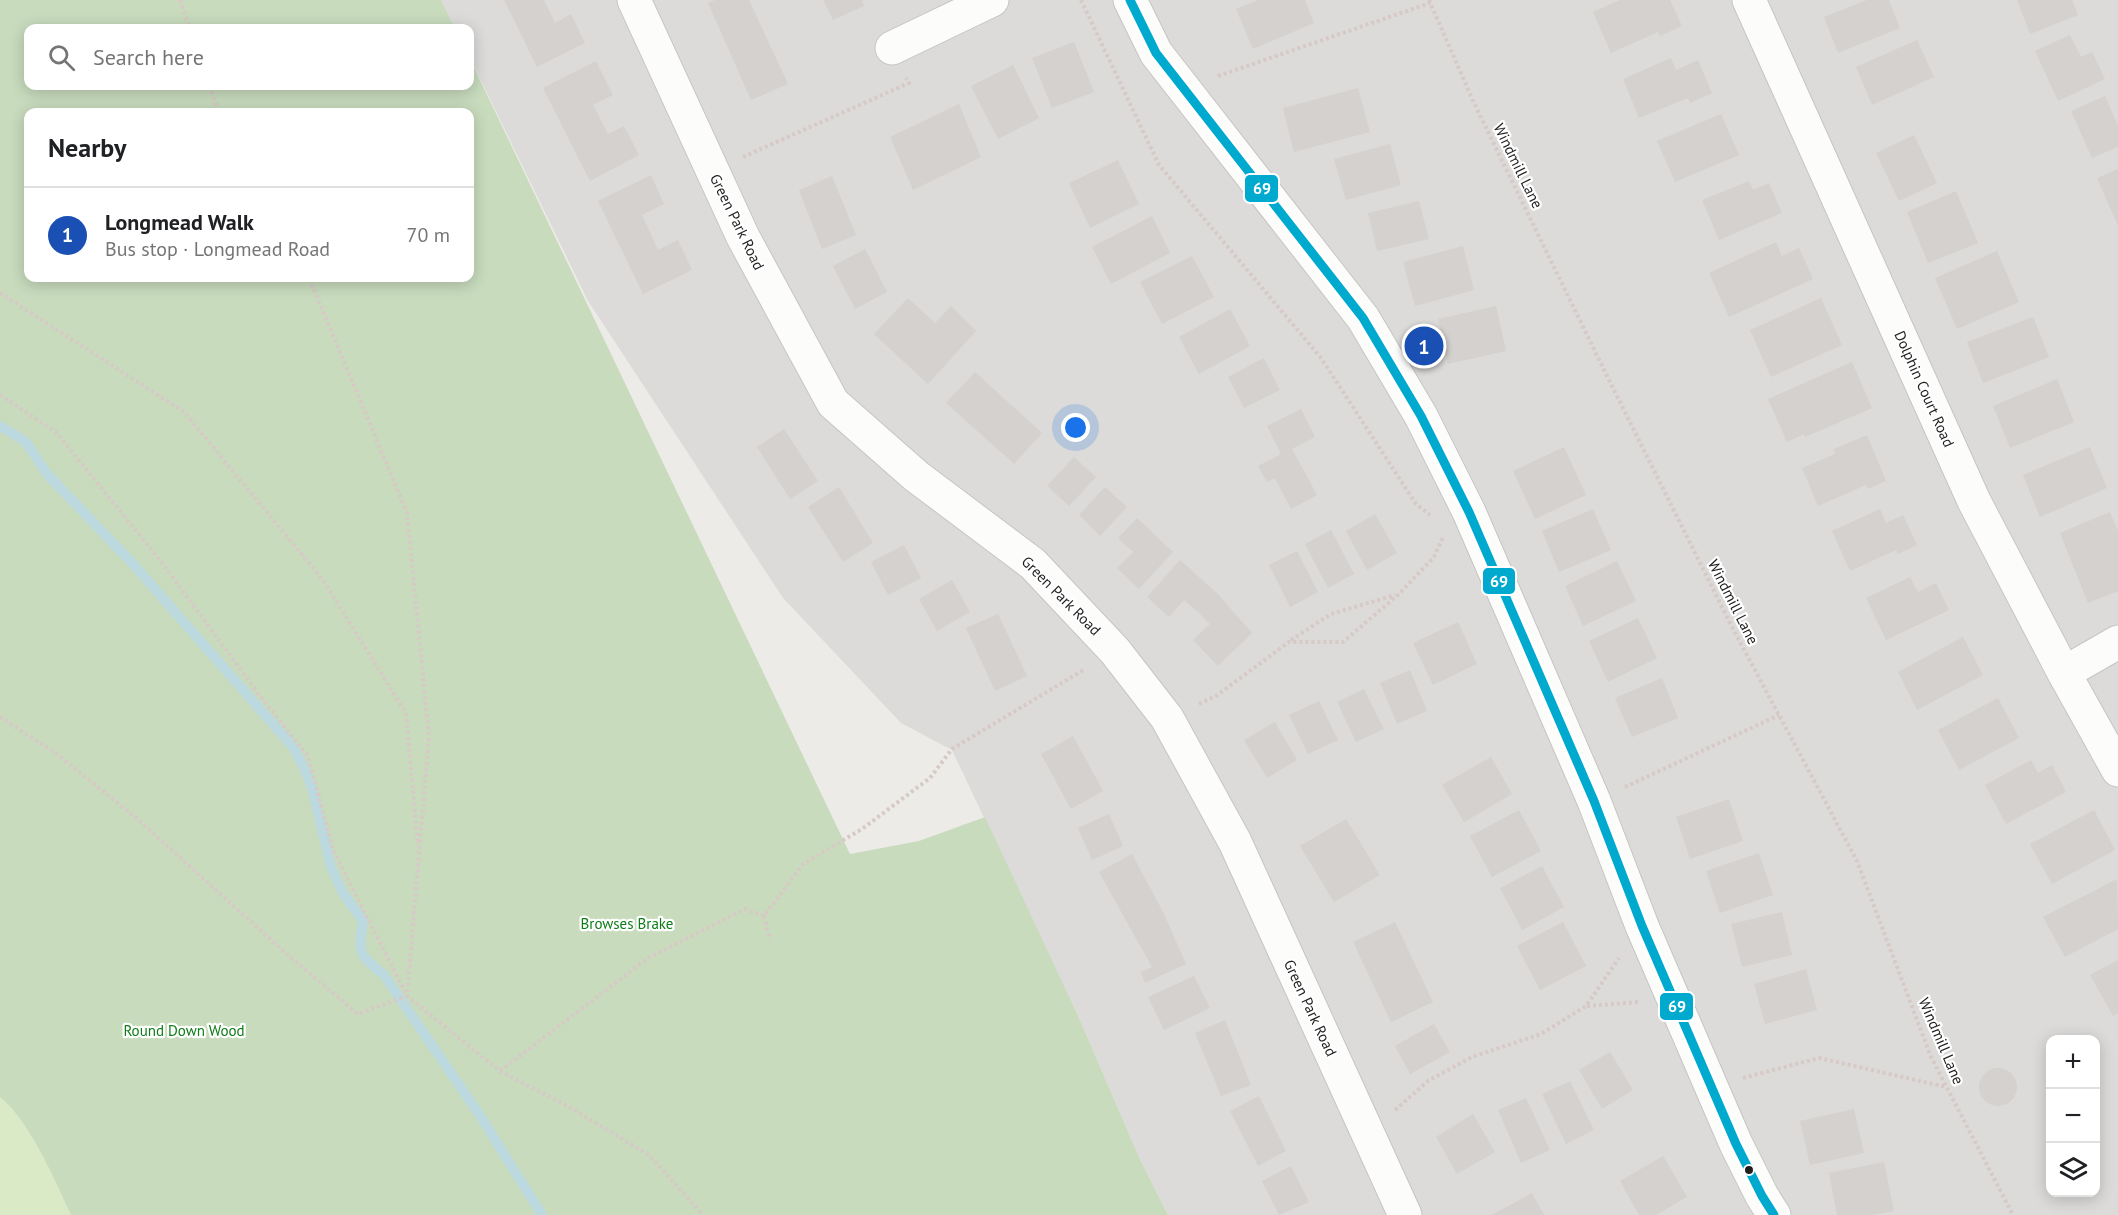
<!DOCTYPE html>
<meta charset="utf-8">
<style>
:root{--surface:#fff;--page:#f6f6f6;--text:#202124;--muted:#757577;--line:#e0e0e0;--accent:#676665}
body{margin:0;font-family:"PT Sans",sans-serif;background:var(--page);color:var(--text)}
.controls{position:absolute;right:18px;bottom:18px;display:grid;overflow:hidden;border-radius:12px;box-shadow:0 3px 15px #0003}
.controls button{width:54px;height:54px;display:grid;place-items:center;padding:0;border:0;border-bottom:2px solid var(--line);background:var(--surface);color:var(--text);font:30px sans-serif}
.you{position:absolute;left:1076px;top:428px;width:21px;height:21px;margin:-15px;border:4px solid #fff;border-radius:50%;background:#1a73e8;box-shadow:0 0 0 9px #1a73e833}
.badge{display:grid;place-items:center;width:39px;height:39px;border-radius:50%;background:var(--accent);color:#fff;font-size:20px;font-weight:700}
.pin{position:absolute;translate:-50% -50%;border:3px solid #fff;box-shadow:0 2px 6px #0006}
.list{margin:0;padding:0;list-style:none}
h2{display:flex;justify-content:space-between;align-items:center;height:78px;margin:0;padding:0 24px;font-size:26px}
h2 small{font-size:20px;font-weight:400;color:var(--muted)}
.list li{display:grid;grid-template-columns:39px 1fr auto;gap:18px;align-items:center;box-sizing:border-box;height:96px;padding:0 24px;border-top:2px solid var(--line)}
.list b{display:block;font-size:22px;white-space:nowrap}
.list p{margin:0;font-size:20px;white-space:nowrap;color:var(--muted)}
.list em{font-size:20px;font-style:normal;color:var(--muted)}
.icon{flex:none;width:33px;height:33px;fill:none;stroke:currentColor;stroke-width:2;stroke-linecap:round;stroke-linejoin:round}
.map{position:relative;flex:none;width:2118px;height:1215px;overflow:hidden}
.search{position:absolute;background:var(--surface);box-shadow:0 3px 15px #0003;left:24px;top:24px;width:450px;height:66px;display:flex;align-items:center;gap:15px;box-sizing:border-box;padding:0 21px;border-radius:12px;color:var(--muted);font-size:22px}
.panel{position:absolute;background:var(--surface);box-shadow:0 3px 15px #0003;left:24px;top:108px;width:450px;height:174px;border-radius:12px}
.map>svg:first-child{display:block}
.residential{fill:#dcdbd9;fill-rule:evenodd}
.grass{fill:#daeac7}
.forest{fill:#c8dbbd;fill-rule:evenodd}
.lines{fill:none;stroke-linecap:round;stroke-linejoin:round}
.stream{stroke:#bbd9df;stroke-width:10}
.building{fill:#d4d1ce}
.minor-casing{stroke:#c6c5c3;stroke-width:35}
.path{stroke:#d6c9c6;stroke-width:4;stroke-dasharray:3 3;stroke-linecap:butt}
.minor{stroke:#fcfcfb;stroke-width:33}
.bus-1-casing{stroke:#fff;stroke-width:14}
.bus-1{stroke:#00a9ce;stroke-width:9}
.bus-dot{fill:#1f1f1f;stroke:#fff;stroke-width:2}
.labels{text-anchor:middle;stroke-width:4.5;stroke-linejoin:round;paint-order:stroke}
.street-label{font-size:15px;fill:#1f1f1f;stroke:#fff}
.park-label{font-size:15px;fill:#0d7c15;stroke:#fff}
.line-badge{stroke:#fff;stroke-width:2}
.badge-label{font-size:16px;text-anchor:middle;font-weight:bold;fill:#fff}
</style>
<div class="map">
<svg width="2118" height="1215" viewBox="0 0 2118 1215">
<rect width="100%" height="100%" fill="#edebe7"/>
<path class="residential" d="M441 0H2118V1215H1168L1139 1157 1079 1018 952 750 901 723 783 598 588 301 470 58V28H455ZM2050 1040H2096V1192H2050Z"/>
<path class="grass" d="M0 1097C30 1120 55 1181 71 1215H0Z"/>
<path class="forest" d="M0 0H441L455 28H28V86H470V59L850 854 919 841 985 817 1079 1018 1139 1157 1168 1215H71C55 1181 30 1121 0 1097ZM470 112V278H28V112Z"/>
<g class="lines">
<path class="stream" d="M0 426 26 442 47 474 133 564 293 747 304 768 312 788 331 867 343 893 363 921C358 955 358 953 384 975L481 1117 542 1215"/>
</g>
<path class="building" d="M504 0H544L555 23 571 14 585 43 537 67Z
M715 0H749L788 84 751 100 708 3Z
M823 0H862L864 6 833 20Z
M1258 0H1305L1314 23 1253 49 1236 9Z
M1620 0H1670L1682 26 1660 36 1658 32 1611 53 1593 12Z
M1867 0H1889L1900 28 1838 53 1824 17Z
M2017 0H2072L2078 15 2030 34Z
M2070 35 2081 57 2092 52 2105 79 2058 101 2035 51Z
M1917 40 1934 77 1872 105 1856 67Z
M1074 42 1094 92 1052 108 1032 58Z
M1671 58 1676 70 1698 60 1712 93 1690 103 1688 98 1639 118 1623 79Z
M596 61 613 95 593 105 608 134 624 126 639 155 590 181 543 88Z
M1013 65 1039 118 998 139 971 86Z
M1358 88 1370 132 1294 152 1283 108Z
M2105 96 2118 126V147L2092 158 2071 111Z
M959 104 981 157 913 190 890 137Z
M1721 114 1739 155 1675 182 1657 141Z
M1914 135 1937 183 1899 201 1876 153Z
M1390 144 1401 185 1346 200 1334 159Z
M1118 160 1139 204 1090 228 1069 183Z
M2118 169V226L2097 178Z
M651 175 664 204 642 215 658 250 678 240 692 270 643 294 598 201Z
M832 176 856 235 822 249 799 190Z
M1749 181 1753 190 1769 183 1782 213 1719 240 1702 200Z
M1956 191 1978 243 1928 263 1907 212Z
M1419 201 1429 239 1377 251 1368 213Z
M1152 216 1170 253 1111 284 1092 247Z
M1776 242 1782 256 1799 248 1813 279 1729 317 1709 273Z
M1463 246 1474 290 1415 306 1403 262Z
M865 249 887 292 855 309 833 266Z
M1997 251 2019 302 1957 329 1935 278Z
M1192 256 1214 297 1162 324 1140 282Z
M908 298 935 323 951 306 976 331 928 384 874 334Z
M1821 298 1842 345 1771 377 1750 330Z
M1496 306 1506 351 1448 364 1438 319Z
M1230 309 1250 346 1199 374 1179 337Z
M2033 317 2049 357 1983 383 1967 342Z
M1264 358 1280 390 1244 408 1228 377Z
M1852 362 1872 408 1805 437 1804 434 1787 442 1768 399Z
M975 372 1042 433 1014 464 946 403Z
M2057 379 2074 422 2010 448 1993 406Z
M1301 409 1315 437 1292 449 1317 495 1291 509 1275 478 1267 482 1258 466 1281 454 1267 426Z
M784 429 818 481 790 499 757 447Z
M1867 435 1886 481 1868 489 1866 485 1818 506 1802 468 1835 454 1834 449Z
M1564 447 1586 495 1535 519 1513 471Z
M2090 447 2107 488 2040 517 2023 475Z
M1074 457 1096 477 1069 506 1047 486Z
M839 487 873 543 843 562 808 507Z
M1105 487 1127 507 1100 536 1079 515Z
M1593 509 1611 550 1559 572 1542 531Z
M1880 509 1886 523 1903 515 1917 545 1898 554 1896 550 1850 571 1832 531Z
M2110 512 2118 531V591L2088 603 2060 533Z
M1375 514 1397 553 1367 570 1346 531Z
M1137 518 1173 552 1139 589 1117 568 1133 552 1118 538Z
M1331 530 1354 574 1328 588 1305 544Z
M904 545 921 578 888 595 871 562Z
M1297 551 1318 592 1290 607 1269 565Z
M1180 560 1217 593 1252 633 1218 666 1193 640 1210 624 1199 613 1184 600 1169 617 1147 597Z
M1617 561 1636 601 1583 626 1565 586Z
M1910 577 1918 592 1936 583 1949 610 1886 640 1866 598Z
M952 580 970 612 937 631 919 599Z
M998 614 1027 676 995 691 966 628Z
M1638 618 1657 658 1608 682 1589 641Z
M1458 622 1477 664 1433 685 1413 643Z
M1963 637 1983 675 1917 710 1898 672Z
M1410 670 1427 711 1397 724 1380 683Z
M1662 678 1678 718 1632 737 1615 698Z
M1364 689 1384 729 1356 742 1337 702Z
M1998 698 2019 738 1959 770 1938 730Z
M1319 701 1338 740 1308 754 1289 715Z
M1275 722 1297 760 1267 778 1244 740Z
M1073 736 1103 791 1071 809 1041 754Z
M1491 757 1512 794 1464 822 1442 785Z
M2031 760 2038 773 2052 765 2066 792 2006 824 1985 785Z
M1729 799 1743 841 1690 859 1676 817Z
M1519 810 1541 851 1492 877 1470 836Z
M2094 810 2115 850 2052 884 2030 844Z
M1109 814 1123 846 1092 860 1078 828Z
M1346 819 1380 875 1334 902 1300 846Z
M1759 853 1773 895 1720 913 1706 871Z
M1132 854 1163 912 1186 964 1145 983 1141 972 1152 967 1099 872Z
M1542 866 1564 907 1522 930 1500 888Z
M2117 879 2118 929 2065 957 2043 917Z
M1782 912 1792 955 1742 967 1731 924Z
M1395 922 1433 1002 1391 1022 1353 942Z
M1563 922 1586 966 1540 990 1517 946Z
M2118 960V1013L2113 1016 2090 975Z
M1806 969 1817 1010 1765 1024 1754 984Z
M1194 976 1210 1008 1164 1030 1148 997Z
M1225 1020 1251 1085 1221 1096 1195 1033Z
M1434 1024 1450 1052 1410 1074 1395 1046Z
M1610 1052 1633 1090 1602 1109 1579 1070Z
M1979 1087a19 19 0 1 1 38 0a19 19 0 1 1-38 0Z
M1570 1081 1594 1130 1566 1144 1542 1094Z
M1259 1096 1286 1151 1258 1166 1230 1111Z
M1526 1098 1550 1150 1521 1163 1498 1110Z
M1854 1109 1864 1153 1810 1165 1800 1121Z
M1473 1114 1495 1152 1457 1174 1436 1137Z
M1663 1156 1687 1197 1656 1215H1639L1620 1181Z
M1884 1162 1894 1211 1872 1215H1837L1829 1173Z
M1291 1166 1309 1202 1279 1215 1262 1181Z
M1532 1193 1544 1215H1492Z"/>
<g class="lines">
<g class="minor-casing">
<path id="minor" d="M634 0 743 237 833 403 916 476 1033 564 1115 651 1167 718 1235 842 1405 1215
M1130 0 1156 53 1363 318 1421 416 1469 512 1594 801 1642 926 1736 1144 1762 1196 1774 1215
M1749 0 1974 501 2064 673 2118 770
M892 48 992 0
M2064 673 2118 642"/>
</g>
<path class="path" d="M180 0 190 28
M1081 0 1159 165 1321 358 1416 504 1430 515
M1429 0 1474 103 1607 376 1733 629 1857 861 1931 1057 2013 1215
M1218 76 1430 3
M209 86 219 112
M743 157 909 83 906 78
M0 293 184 412 323 580 406 713 418 845
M0 395 56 432 163 564 259 695 308 756 333 850 407 996 500 1071 571 1108 649 1155 703 1215
M1291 640 1331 614 1395 595
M1199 704 1216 696 1289 642H1343L1399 594 1434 557 1443 537
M0 717 57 754 134 816 289 956 358 1014 407 996 429 737 407 513 315 292 307 278
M1625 787 1779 715
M764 916 770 940
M1587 1006 1639 1002
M500 1071 648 958 745 909 764 916 803 864 862 829 930 778 952 749 1085 669
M1743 1078 1819 1058 1946 1087
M1395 1110 1428 1081 1472 1057 1541 1034 1586 1006 1619 958"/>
<use href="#minor" class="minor"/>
<g class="bus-1-casing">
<path id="bus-1" d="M1130 0 1156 53 1363 318 1421 416 1469 512 1594 801 1642 926 1736 1144 1762 1196 1774 1215"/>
</g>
<use href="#bus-1" class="bus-1"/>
</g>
<circle class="bus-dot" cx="1749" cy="1170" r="5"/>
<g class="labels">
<g class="street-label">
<text transform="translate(1518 166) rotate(64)" y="5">Windmill Lane</text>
<text transform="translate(737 222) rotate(64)" y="5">Green Park Road</text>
<text transform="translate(1924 389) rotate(66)" y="5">Dolphin Court Road</text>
<text transform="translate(1061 596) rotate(45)" y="5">Green Park Road</text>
<text transform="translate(1733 602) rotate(63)" y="5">Windmill Lane</text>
<text transform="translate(1310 1008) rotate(65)" y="5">Green Park Road</text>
<text transform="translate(1941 1041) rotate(67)" y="5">Windmill Lane</text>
</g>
<g class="park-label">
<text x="627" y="929">Browses Brake</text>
<text x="184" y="1036">Round Down Wood</text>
</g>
</g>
<g class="line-badge">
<rect x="1244" y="174" width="35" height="29" rx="6" fill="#00a9ce"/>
<rect x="1482" y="567" width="34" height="28" rx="6" fill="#00a9ce"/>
<rect x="1659" y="992" width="35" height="29" rx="6" fill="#00a9ce"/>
</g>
<g class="badge-label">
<text x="1262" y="194">69</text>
<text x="1499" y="587">69</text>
<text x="1677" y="1012">69</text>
</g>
</svg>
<div class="controls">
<button>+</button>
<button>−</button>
<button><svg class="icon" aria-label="layers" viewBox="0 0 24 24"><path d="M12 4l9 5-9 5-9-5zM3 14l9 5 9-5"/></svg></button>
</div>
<div class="you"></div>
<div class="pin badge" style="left:1424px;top:346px;background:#1a4fb4">1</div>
<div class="search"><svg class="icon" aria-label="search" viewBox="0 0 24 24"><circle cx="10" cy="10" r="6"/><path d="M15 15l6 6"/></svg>Search here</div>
<section class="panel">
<h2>Nearby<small></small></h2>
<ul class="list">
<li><span class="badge" style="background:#1a4fb4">1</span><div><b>Longmead Walk</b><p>Bus stop · Longmead Road</p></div><em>70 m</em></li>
</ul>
</section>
</div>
